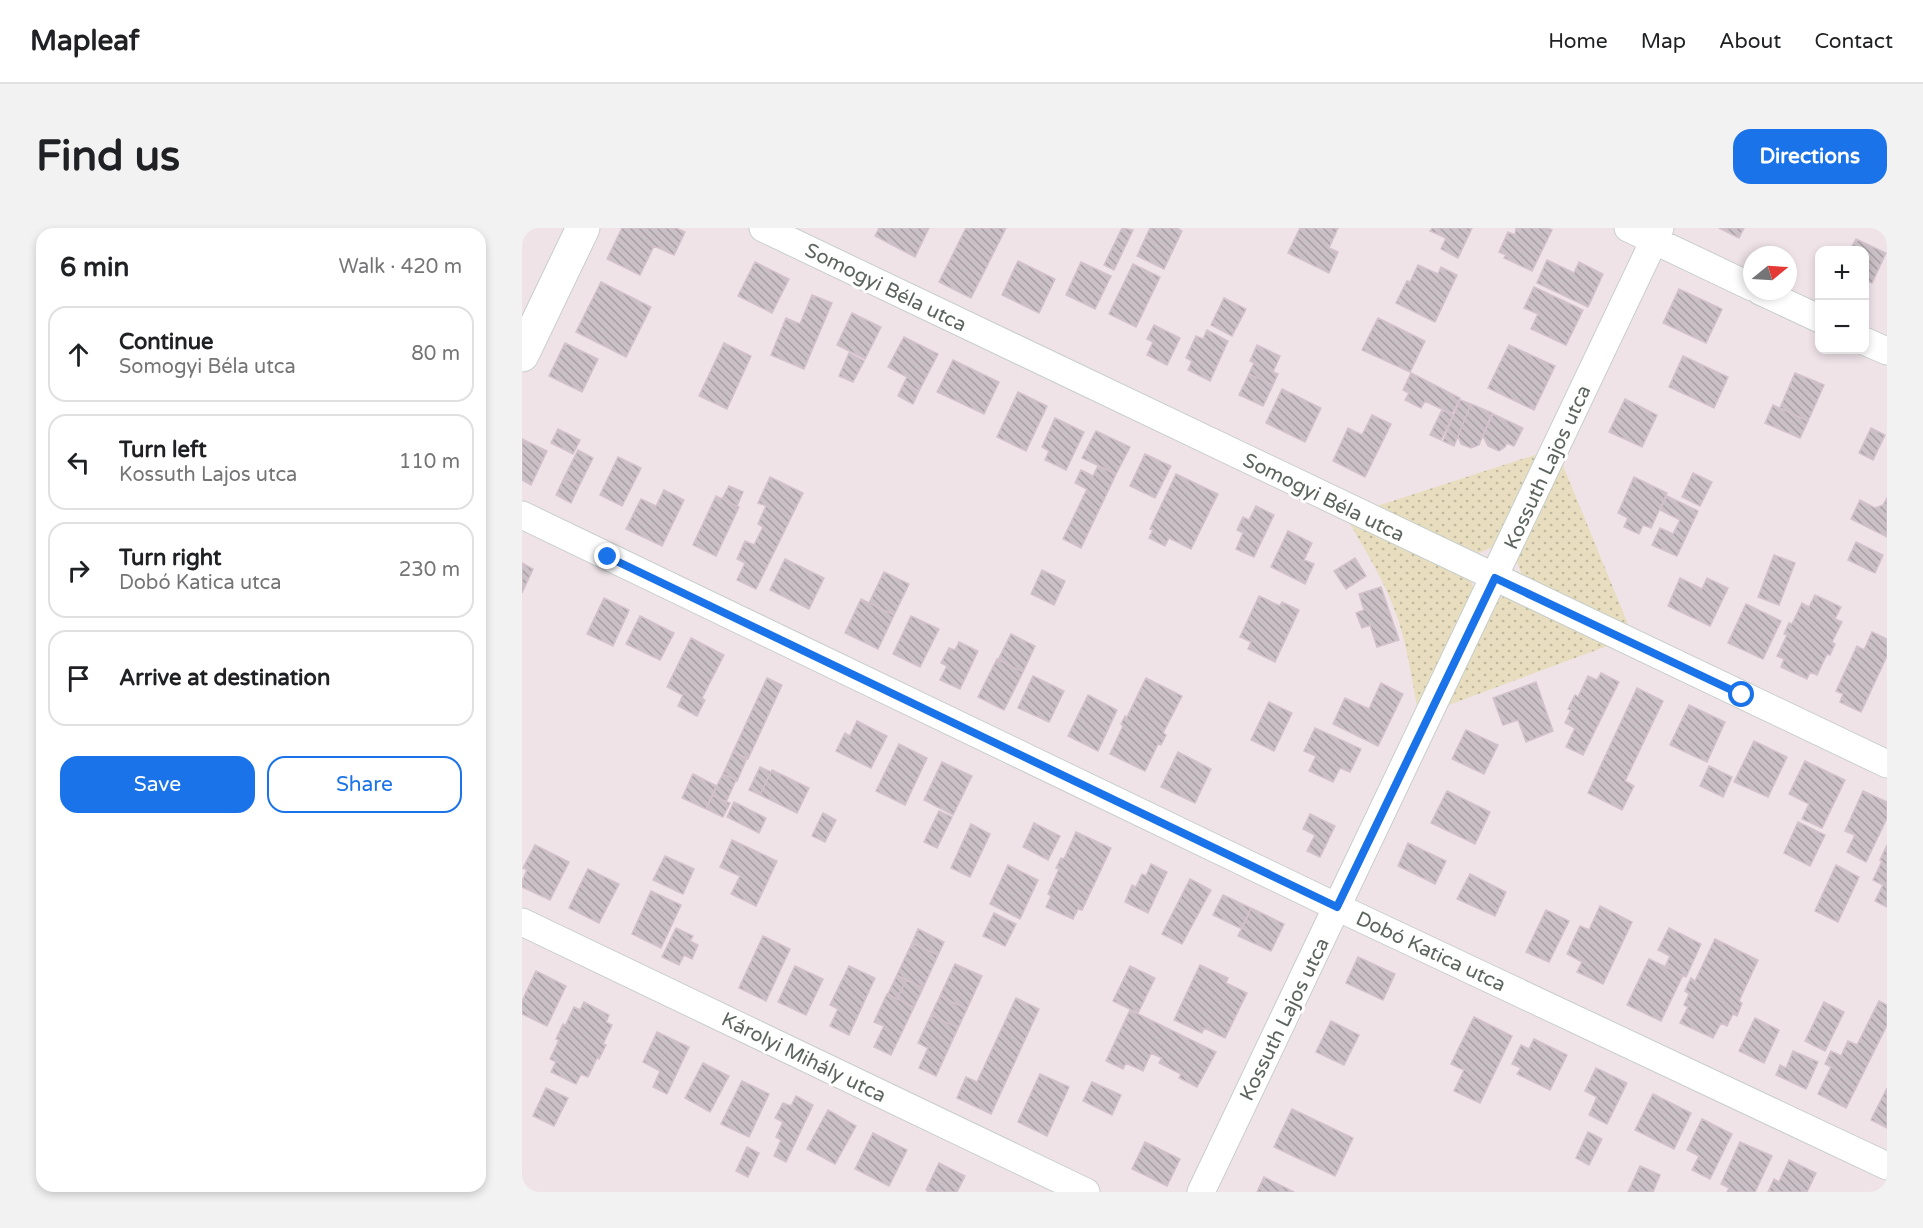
<!DOCTYPE html>
<meta charset="utf-8">
<style>
:root{--surface:#fff;--page:#f2f2f2;--text:#202124;--muted:#757577;--line:#e0e0e0;--accent:#1a73e8}
body{margin:0;font-family:"Varela Round",sans-serif;background:var(--page);color:var(--text)}
.controls{position:absolute;right:18px;top:18px;display:grid;overflow:hidden;border-radius:12px;box-shadow:0 3px 9px #0003}
.controls button{width:54px;height:54px;display:grid;place-items:center;padding:0;border:0;border-bottom:2px solid var(--line);background:var(--surface);color:var(--text);font:30px sans-serif}
.compass{position:absolute;left:1221px;top:18px;width:54px;height:54px;border-radius:50%;background:var(--surface);box-shadow:0 3px 9px #0003;rotate:72deg}
.stop{position:absolute;width:18px;height:18px;margin:-14px;border:4px solid #1a73e8;border-radius:50%;background:#fff}
.stop.end{background:#1a73e8;border-color:#fff;box-shadow:0 2px 6px #0008}
.list{margin:0;padding:0;list-style:none}
h2{display:flex;justify-content:space-between;align-items:center;height:78px;margin:0;padding:0 24px;font-size:26px}
h2 small{font-size:20px;font-weight:400;color:var(--muted)}
.list li{display:grid;grid-template-columns:39px 1fr auto;gap:18px;align-items:center;box-sizing:border-box;height:96px;margin:0 12px 12px;padding:0 12px;border:2px solid var(--line);border-radius:18px}
.list b{display:block;font-size:22px;white-space:nowrap}
.list p{margin:0;font-size:20px;white-space:nowrap;color:var(--muted)}
.list em{font-size:20px;font-style:normal;color:var(--muted)}
.actions{display:flex;gap:12px;padding:18px 24px}
.actions a{flex:1;padding:14px 0;border:2px solid var(--accent);border-radius:18px;text-align:center;font-size:21px;color:var(--accent)}
.actions .main{background:var(--accent);color:#fff}
.icon{flex:none;width:33px;height:33px;fill:none;stroke:currentColor;stroke-width:2;stroke-linecap:round;stroke-linejoin:round}
.map{position:relative;flex:none;width:1365px;height:964px;overflow:hidden;border-radius:18px}
header{display:flex;align-items:center;gap:36px;box-sizing:border-box;height:84px;padding:0 30px;background:var(--surface);border-bottom:2px solid var(--line)}
header strong{font-size:28px}
nav{display:flex;gap:33px;margin-inline-start:auto;font-size:21px}
.intro{display:flex;align-items:center;justify-content:space-between;box-sizing:border-box;height:144px;padding:0 36px}
h1{margin:0;font-size:42px}
.button{padding:15px 27px;border-radius:18px;background:var(--accent);color:#fff;font-size:21px;font-weight:700}
main{display:flex;gap:36px;padding:0 36px}
aside{flex:1;background:var(--surface);border-radius:18px;box-shadow:0 3px 9px #0003}
.map>svg:first-child{display:block}
.grass{fill:url(#grass-dots)}
.building{fill:url(#building-back-hatch);stroke:#d4c1cb;stroke-width:1.5}
.lines{fill:none;stroke-linecap:round;stroke-linejoin:round}
.minor-casing{stroke:#c7cfca;stroke-width:29}
.tertiary-casing{stroke:#c7cfca;stroke-width:35}
.minor{stroke:#fff;stroke-width:27}
.tertiary{stroke:#fff;stroke-width:33}
.route{stroke:#1a73e8;stroke-width:8}
.labels{text-anchor:middle;stroke-width:6;stroke-linejoin:round;paint-order:stroke}
.street-label{font-size:20px;fill:#5b655e;stroke:#fff}
</style>
<header>
<strong>Mapleaf</strong>
<nav><a>Home</a><a>Map</a><a>About</a><a>Contact</a></nav>
</header>
<div class="intro"><h1>Find us</h1><a class="button">Directions</a></div>
<main>
<aside>
<h2>6 min<small>Walk · 420 m</small></h2>
<ul class="list">
<li><svg class="icon" aria-label="ahead" viewBox="0 0 24 24"><path d="M12 20V5M6 11l6-6 6 6"/></svg><div><b>Continue</b><p>Somogyi Béla utca</p></div><em>80 m</em></li>
<li><svg class="icon" aria-label="left" viewBox="0 0 24 24"><path d="M17 20v-9H6M10 6l-5 5 5 5"/></svg><div><b>Turn left</b><p>Kossuth Lajos utca</p></div><em>110 m</em></li>
<li><svg class="icon" aria-label="right" viewBox="0 0 24 24"><path d="M7 20v-9h11M14 6l5 5-5 5"/></svg><div><b>Turn right</b><p>Dobó Katica utca</p></div><em>230 m</em></li>
<li><svg class="icon" aria-label="arrive" viewBox="0 0 24 24"><path d="M6 21V4h12l-3 4 3 4H6"/></svg><div><b>Arrive at destination</b></div></li>
</ul>
<div class="actions"><a class="main">Save</a><a>Share</a></div>
</aside>
<div class="map">
<svg width="1365" height="964" viewBox="0 0 1365 964">
<defs>
<pattern id="grass-dots" width="8" height="8" patternUnits="userSpaceOnUse" patternTransform="scale(1.5)"><rect width="8" height="8" fill="#e8debf"/><path d="M2 2h.1M6 6h.1" fill="none" stroke="#bfb89e" stroke-width="1.8" stroke-linecap="round"/></pattern>
<pattern id="building-back-hatch" width="6" height="6" patternUnits="userSpaceOnUse" patternTransform="scale(1.5)"><rect width="6" height="6" fill="#cac0c5"/><path d="M-1 5l2 2M0 0l6 6M5-1l2 2" fill="none" stroke="#a7a0a3"/></pattern>
</defs>
<rect width="100%" height="100%" fill="#efe3e8"/>
<path class="grass" d="M1019 225 973 318 957 325 852 279Z
M1040 235 1108 401 1001 350 994 331Z
M827 294 948 350 952 361 895 479C889 446 884 411 872 380 860 349 843 322 827 294Z
M989 366 1088 417 924 478 974 372Z"/>
<path class="building" d="M100 0H154L163 4 152 27 132 18 118 47 85 31Z
M357 0H407L393 29 353 8Z
M444 0H484L449 70 417 54Z
M600 0 611 2 592 42 582 37Z
M628 0H655L660 3 642 41 615 28Z
M778 0H816L807 20 816 24 807 45 766 25Z
M910 0H950L936 30 919 21 924 10 908 3Z
M994 0H1025L1030 2 1010 43 982 30 984 27 977 24 986 4 993 7Z
M1197 0H1222L1217 10Z
M1334 11 1364 25 1350 55 1342 52V22H1328Z
M1025 32 1052 45 1057 34 1081 46 1066 79 1015 55Z
M496 33 533 51 517 85 480 67Z
M233 34 267 51 250 85 216 68Z
M559 34 589 48 573 81 544 67Z
M611 36 638 49 614 99 587 86Z
M896 37 916 46 919 39 935 47 913 94 874 75 885 53 888 54Z
M79 54 129 79 104 129 54 104Z
M1012 59 1061 82 1044 117 1009 101 1016 86 1002 80Z
M1157 61 1200 81 1184 115 1141 95Z
M290 67 310 75 282 141 249 127 264 90 278 96Z
M702 70 724 81 710 108 689 97Z
M330 85 359 99 343 131 315 117Z
M856 90 903 113 888 144 840 122Z
M632 97 658 110 645 137 625 127 631 114 625 111Z
M685 102 706 113 688 153 666 142 670 133 664 130 674 108 681 111Z
M382 109 416 126 397 163 382 155 385 149 366 139Z
M43 115 76 131 60 164 27 148Z
M202 115 229 128 205 181 177 168Z
M735 117 758 128 751 144 756 146 751 157 727 146 732 135 728 133Z
M987 117 1033 138 1012 182 966 160Z
M327 125 342 133 331 154 317 148Z
M1161 128 1206 149 1192 180 1147 159Z
M431 132 477 154 462 186 415 164Z
M889 145 938 170 930 186 903 173 899 180 883 172 887 165 881 162Z
M1273 145 1302 157 1286 193 1258 180Z
M727 146 751 157 741 178 717 167Z
M382 155 397 163 391 176 376 168Z
M760 161 799 180 783 214 744 195Z
M496 164 525 178 504 223 475 209Z
M1103 171 1135 187 1120 219 1087 204Z
M938 172 949 176 932 218 921 213Z
M949 176 970 185 957 217 949 220 939 216 936 208Z
M1251 177 1286 193 1278 210 1243 195Z
M920 182 931 187 919 212 908 207Z
M971 186 1001 200 992 218 985 215 983 219 977 223 966 218 961 208Z
M850 187 869 196 843 249 811 233 826 200 840 207Z
M533 190 562 204 544 242 523 232 527 223 520 219Z
M1349 200 1363 207 1351 232 1337 225Z
M36 201 58 212 51 226 29 215Z
M574 203 608 219 594 246 560 230Z
M0 211 25 223 9 257 0 252Z
M56 222 71 230 57 258 42 250Z
M623 226 649 238 633 270 608 258Z
M96 229 119 240 100 278 78 267Z
M576 238 594 246 559 320 541 311 565 261 553 255 559 242 571 248Z
M1171 245 1190 254 1178 278 1160 269Z
M654 246 696 266 669 321 647 310 643 318 627 310 631 302 628 301Z
M248 249 281 265 234 361 215 352 223 335 215 331 223 313 232 317 241 299 236 296 244 278 236 275Z
M1112 249 1145 265 1129 300 1121 297 1117 306 1102 299 1106 290 1096 285Z
M42 250 57 258 49 275 34 267Z
M207 258 221 264 215 278 200 271Z
M142 262 162 272 140 318 104 301 119 271 134 278Z
M194 268 217 279 194 328 171 317Z
M1145 268 1176 283 1155 328 1130 317 1138 300 1151 306 1158 292 1138 282Z
M1365 270V309L1329 291 1338 272 1353 280 1361 277Z
M734 278 752 287 732 329 714 321 721 305 715 302 721 289 727 292Z
M766 303 790 315 782 332 792 336 783 356 749 339Z
M1334 314 1361 327 1353 345 1326 332Z
M1252 327 1273 335 1257 377 1236 369Z
M833 330 844 348 824 361 812 343Z
M263 331 302 350 287 381 248 362Z
M0 335 11 341 0 365Z
M520 342 543 353 532 377 509 366Z
M362 344 387 356 372 387 347 375Z
M1158 350 1180 361 1185 350 1206 360 1188 398 1146 378Z
M859 359 877 412 855 419 848 397 840 400 834 385 842 382 837 366Z
M1293 367 1319 379 1313 391 1320 394 1310 414 1313 416 1308 427 1305 426 1295 447 1288 444 1285 451 1259 439 1262 431 1255 428 1265 407 1262 406 1267 395 1270 396 1280 375 1287 379Z
M737 368 758 378 760 374 777 382 753 434 726 421 729 414 718 409Z
M82 370 107 382 91 418 65 406Z
M339 371 372 387 356 421 323 405Z
M1224 376 1259 393 1241 431 1206 415Z
M118 388 152 405 138 432 104 416Z
M389 388 417 401 398 439 371 426Z
M1350 404 1365 411V428L1339 484 1318 474 1321 466 1314 463 1335 418 1342 422Z
M489 406 513 418 501 444 476 432Z
M169 410 202 427 180 470 183 472 175 488 156 478 161 467 145 459Z
M437 414 456 423 438 461 418 452 425 438 419 435 427 420 433 422Z
M475 431 501 444 482 482 456 469Z
M1079 445 1097 454 1061 527 1044 519 1053 500 1043 495 1049 482 1046 481 1053 467 1056 469 1066 448 1075 452Z
M511 448 542 463 527 494 496 480Z
M245 450 260 457 226 531 211 524Z
M624 450 660 468 641 505 644 507 639 517 636 516 623 543 588 526 601 498 599 496 603 488 605 489Z
M1014 454 1031 503 1004 514 996 492 981 497 971 470Z
M859 455 881 466 856 518 811 496 823 470 847 481Z
M1115 460 1141 473 1103 553 1112 558 1100 582 1066 565Z
M566 467 595 482 576 523 546 508Z
M747 474 770 485 752 523 729 512Z
M1167 477 1203 494 1185 534 1148 517Z
M335 493 365 508 349 540 314 523 323 505 328 508Z
M793 500 839 521 828 544 818 540 811 554 787 543 794 528 782 523Z
M944 502 976 517 962 546 930 531Z
M1232 513 1265 529 1246 569 1212 554Z
M377 516 405 530 383 577 354 563Z
M211 524 225 530 215 553 201 546Z
M656 524 689 541 673 575 639 559Z
M1283 533 1323 552 1300 600 1280 591 1287 576 1267 566Z
M420 534 450 548 431 587 402 572Z
M1187 538 1210 549 1201 569 1178 558Z
M238 539 249 544 238 567 227 562Z
M250 542 287 560 275 585 238 567Z
M171 546 195 558 184 581 160 570Z
M201 546 214 552 204 574 190 567Z
M925 563 968 584 953 616 909 595Z
M1341 563 1365 574V590L1344 634 1325 624 1333 607 1323 603Z
M190 567 208 575 201 589 184 581Z
M212 574 244 590 237 605 205 589Z
M417 583 430 589 415 620 402 614Z
M301 585 314 592 303 614 290 608Z
M788 586 813 598 798 629 785 623 793 607 781 601Z
M1276 594 1303 607 1288 638 1262 625Z
M512 595 538 608 526 632 501 619Z
M449 596 468 606 448 649 429 640Z
M554 604 589 620 560 682 556 681 551 691 524 679 529 668 526 666 537 641 534 640 539 630 542 631Z
M210 612 255 633 234 678 209 666 218 648 198 639Z
M886 615 924 633 913 656 876 638Z
M13 617 47 634 28 672 0 659V653L5 642 1 640Z
M1365 617V679L1353 673 1361 657 1351 652 1360 633 1358 632Z
M143 628 172 641 161 666 131 652Z
M629 636 645 644 626 685 603 674 610 657 614 659 620 646 624 648Z
M486 637 516 652 498 691 468 676Z
M1314 637 1337 649 1316 694 1293 683Z
M66 641 97 656 77 695 47 680Z
M948 646 984 664 973 688 935 671Z
M668 651 689 662 660 716 640 706Z
M129 663 159 677 139 720 110 706Z
M701 667 729 680 720 701 691 687Z
M1078 678 1110 694 1081 756 1055 744 1060 734 1045 726 1058 698 1067 702Z
M729 680 762 696 749 723 716 708Z
M1024 682 1047 693 1027 734 1004 724Z
M472 685 494 696 483 718 461 708Z
M154 700 171 708 168 713 176 717 170 731 162 727 157 737 140 729Z
M1147 700 1179 716 1164 749 1143 739 1148 728 1136 722Z
M396 701 422 714 416 727 390 715Z
M241 708 268 721 244 773 217 760Z
M1193 711 1236 732 1217 773 1220 775 1215 788 1211 786 1205 798 1199 795 1191 810 1158 795 1166 779 1162 777 1167 766 1163 763 1169 750 1173 753Z
M390 715 416 727 401 760 375 747Z
M836 729 873 746 861 772 824 755Z
M1127 731 1161 747 1139 793 1105 777Z
M433 736 460 748 445 781 418 768Z
M678 737 706 750 704 755 725 765 703 810 682 800 680 805 652 792Z
M273 738 301 751 284 787 256 774Z
M327 738 353 750 327 807 308 798 316 781 308 777Z
M608 738 633 750 616 785 591 773Z
M14 743 44 758 25 798 0 786V773Z
M375 747 384 752 375 771 366 766Z
M384 752 401 760 392 779 375 771Z
M365 766 392 779 369 827 352 819 362 798 352 794Z
M418 768 445 781 436 800 409 787Z
M494 770 517 781 469 886 435 870 444 849 455 854Z
M1357 773 1365 777V797L1324 880 1296 866 1309 839 1303 836 1309 823 1319 828 1326 813 1335 817Z
M62 774 87 787 84 794 90 797 81 816 84 817 77 831 75 830 66 849 59 846 54 856 29 844 34 834 28 831 37 812 34 811 41 796 43 798 52 779 58 782Z
M1302 774 1322 784 1303 823 1283 813Z
M608 782 694 824 675 859 657 850 659 846 637 835 640 830 629 825 621 843 604 835 601 841 584 833Z
M409 787 436 800 414 848 397 840 406 820 396 815Z
M952 789 990 808 958 875 932 863 942 842 929 836Z
M1233 790 1257 802 1242 835 1217 823Z
M809 793 837 807 822 837 794 824Z
M135 804 167 819 145 866 131 859 138 843 121 834Z
M1012 811 1045 827 1028 862 995 846 999 840 990 836 999 817 1007 821Z
M1271 823 1296 834 1284 861 1254 847 1258 837 1264 840Z
M181 835 207 848 188 884 163 870Z
M1074 840 1105 855 1085 896 1067 887 1075 869 1063 863Z
M518 846 547 859 525 908 496 894Z
M220 853 247 866 227 909 199 896Z
M570 854 599 867 590 887 561 873Z
M24 860 46 870 32 898 11 888Z
M1365 860V900L1349 892Z
M1131 866 1169 885 1152 921 1113 902Z
M274 868 291 877 264 934 252 928 259 912 254 909 261 894 253 890 261 875 269 878Z
M770 881 831 910 813 948 752 919Z
M306 882 334 898 313 936 285 921Z
M1180 891 1210 906 1188 951 1170 942 1177 928 1165 922Z
M1066 904 1080 911 1067 937 1054 930Z
M351 905 385 922 367 958 333 941Z
M623 914 658 931 645 958 610 941Z
M1218 914 1250 928 1233 964H1205L1207 960 1199 956Z
M225 919 237 925 226 949 214 943Z
M1267 932 1294 945 1285 964H1246L1252 951 1257 954Z
M417 935 443 948 435 964H407L404 962Z
M1118 938 1138 947 1131 964H1106Z
M742 949 772 964H735Z"/>
<g class="lines">
<g class="minor-casing">
<path id="minor" d="M241 0 1365 536
M1106 0 1230 59
M1238 63 1298 91
M1342 113 1365 123
M0 287 815 679 1365 938
M0 694 564 964
M679 964 1138 0"/>
</g>
<g class="tertiary-casing">
<path id="tertiary" d="M0 127 61 0"/>
</g>
<use href="#minor" class="minor"/>
<use href="#tertiary" class="tertiary"/>
</g>
<g class="lines">
<path class="route" d="M86 329 815 679 973 350 1220 467"/>
</g>
<g class="labels">
<g class="street-label">
<text transform="translate(364 59) rotate(26)" y="7">Somogyi Béla utca</text>
<text transform="translate(1025 239) rotate(-65)" y="7">Kossuth Lajos utca</text>
<text transform="translate(802 269) rotate(26)" y="7">Somogyi Béla utca</text>
<text transform="translate(909 723) rotate(25)" y="7">Dobó Katica utca</text>
<text transform="translate(762 791) rotate(-64)" y="7">Kossuth Lajos utca</text>
<text transform="translate(282 829) rotate(26)" y="7">Károlyi Mihály utca</text>
</g>
</g>
</svg>
<div class="controls">
<button>+</button>
<button>−</button>
</div>
<svg class="compass" viewBox="-18 -18 36 36"><path d="M0-13l5 13h-10z" fill="#e53935"/><path d="M0 13l5-13h-10z" fill="#757577"/></svg>
<div class="stop" style="left:1220px;top:467px"></div>
<div class="stop end" style="left:86px;top:329px"></div>
</div>
</main>
